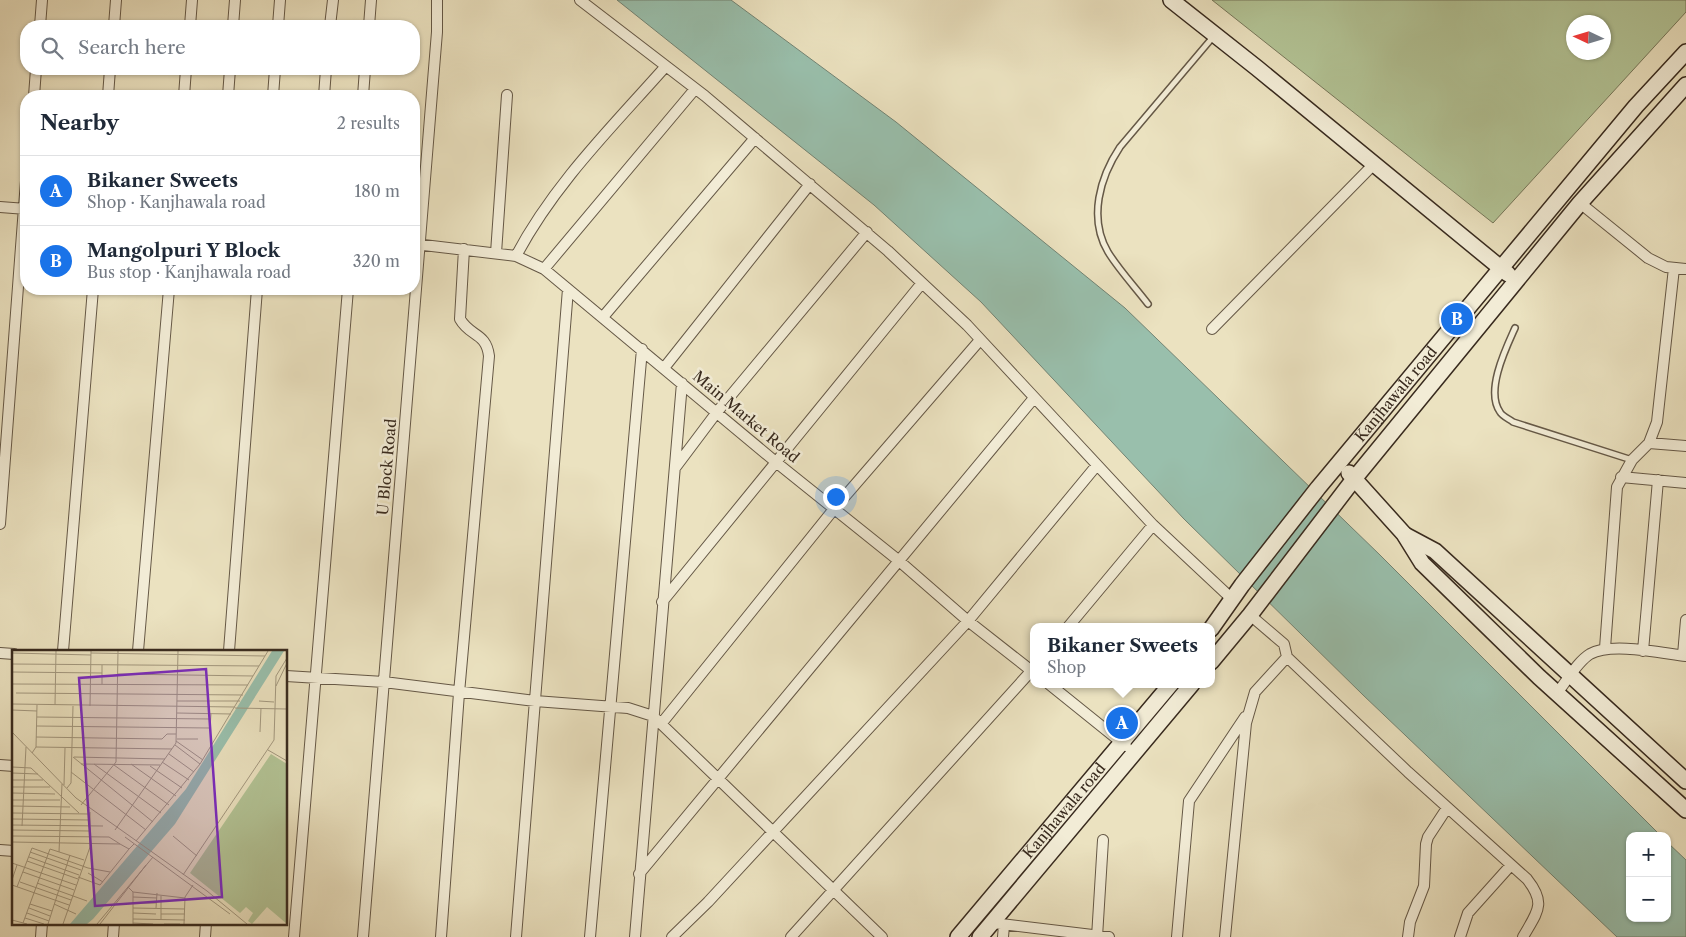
<!DOCTYPE html>
<meta charset="utf-8">
<style>
:root{--surface:#fff;--page:#f6f6f7;--text:#1f2937;--muted:#747a83;--line:#e0e1e3;--accent:#1a73e8}
body{margin:0;font-family:"Libre Caslon Text",serif;background:var(--page);color:var(--text)}
.controls{position:absolute;right:15px;bottom:15px;display:grid;overflow:hidden;border-radius:10px;box-shadow:0 1px 4px #0004}
.controls button{width:45px;height:45px;display:grid;place-items:center;padding:0;border:0;border-bottom:1px solid var(--line);background:var(--surface);color:var(--text);font:25px sans-serif}
.compass{position:absolute;left:1566px;top:15px;width:45px;height:45px;border-radius:50%;background:var(--surface);box-shadow:0 1px 4px #0004;rotate:274deg}
.you{position:absolute;left:835px;top:496px;width:18px;height:18px;margin:-12px;border:4px solid #fff;border-radius:50%;background:#1a73e8;box-shadow:0 0 0 8px #1a73e833}
.badge{display:grid;place-items:center;width:32px;height:32px;border-radius:50%;background:var(--accent);color:#fff;font-size:16px;font-weight:700}
.pin{position:absolute;translate:-50% -50%;border:2px solid #fff;box-shadow:0 1px 5px #0006}
.popup{position:absolute;left:1030px;top:623px;width:185px;height:65px;box-sizing:border-box;display:grid;place-content:center;border-radius:10px;background:var(--surface);filter:drop-shadow(0 1px 4px #0005);font-size:16px;white-space:nowrap;color:var(--muted)}
.popup b{font-size:19px;color:var(--text)}
.popup::after{content:'';position:absolute;left:50%;top:100%;margin-left:-10px;border:10px solid transparent;border-top-color:var(--surface)}
.list{margin:0;padding:0;list-style:none}
h2{display:flex;justify-content:space-between;align-items:center;height:65px;margin:0;padding:0 20px;font-size:21px}
h2 small{font-size:16px;font-weight:400;color:var(--muted)}
.list li{display:grid;grid-template-columns:32px 1fr auto;gap:15px;align-items:center;box-sizing:border-box;height:70px;padding:0 20px;border-top:1px solid var(--line)}
.list b{display:block;font-size:19px;white-space:nowrap}
.list p{margin:0;font-size:16px;white-space:nowrap;color:var(--muted)}
.list em{font-size:16px;font-style:normal;color:var(--muted)}
.icon{flex:none;width:28px;height:28px;fill:none;stroke:currentColor;stroke-width:2;stroke-linecap:round;stroke-linejoin:round}
.map{position:relative;flex:none;width:1686px;height:937px;overflow:hidden}
.search{position:absolute;background:var(--surface);box-shadow:0 1px 4px #0004;left:20px;top:20px;width:400px;height:55px;display:flex;align-items:center;gap:12px;box-sizing:border-box;padding:0 18px;border-radius:20px;color:var(--muted);font-size:19px}
.panel{position:absolute;background:var(--surface);box-shadow:0 1px 4px #0004;left:20px;top:90px;width:400px;height:205px;border-radius:20px}
.map>svg:first-child{display:block}
.green{fill:#b3c496;stroke:#76775a;fill-rule:evenodd}
.water{fill:#99bfac;stroke:#728373}
.lines{fill:none;stroke-linecap:round;stroke-linejoin:round}
.lane-casing{stroke:#655846;stroke-width:8}
.street-casing{stroke:#655846;stroke-width:12}
.secondary-casing{stroke:#382a1e;stroke-width:18}
.lane{stroke:#f2ecd6;stroke-width:5}
.street{stroke:#f2ecd6;stroke-width:10}
.secondary{stroke:#f2ecd6;stroke-width:15}
.labels{text-anchor:middle;stroke-width:5;stroke-linejoin:round;paint-order:stroke}
.street-label{font-size:15px;fill:#382a1e;stroke:#f2ecd6}
.inset-road{fill:none;stroke:#a3987f;stroke-width:1}
.view{fill:#7b2cbf;fill-opacity:0.15;stroke:#7b2cbf;stroke-width:2.5}
.inset-edge{fill:none;stroke:#382a1e;stroke-width:2.5}
</style>
<div class="map">
<svg width="1686" height="937" viewBox="0 0 1686 937">
<rect width="100%" height="100%" fill="#ebe2c0"/>
<filter id="stains"><feTurbulence type="fractalNoise" baseFrequency=".004" numOctaves="4"/><feColorMatrix values="0 0 0 0 .2 0 0 0 0 .09 0 0 0 0 .02 0 0 0 .5 -.17"/></filter>
<radialGradient id="worn" r=".72"><stop offset=".6" stop-color="#630" stop-opacity="0"/><stop offset="1" stop-color="#630" stop-opacity=".3"/></radialGradient>
<path class="green" d="M1212 0H1686V12L1493 223ZM1574 22H1604V52H1574Z"/>
<path class="water" d="M617 0H731L896 122 1125 308 1380 555 1661 836H1630V918H1667V842L1686 860V937H1617L1363 695 1184 519 981 302 874 205Z"/>
<g class="lines">
<g class="lane-casing">
<path id="lane" d="M1148 304C1135 287 1119 270 1108 252 1088 218 1100 177 1120 147L1213 37
M1515 328C1506 348 1485 391 1500 412 1502 416 1509 419 1513 422L1632 460"/>
</g>
<g class="street-casing">
<path id="street" d="M580 0 705 96 888 251 967 325 1153 525 1232 599
M40 26 42 0
M114 26 116 0
M190 26 192 0
M233 26 235 0
M278 26 280 0
M330 26 333 0
M369 26 371 0
M34 96 36 69
M108 96 110 69
M184 96 186 69
M228 96 230 69
M273 96 275 69
M324 96 326 69
M363 96 365 69
M1580 203 1648 258 1666 267 1686 269
M0 207 26 209
M415 244 516 256 544 269 777 463 898 560 968 621 1033 672
M496 253 507 95
M516 256C554 184 612 127 666 66
M544 269 695 89
M603 317 755 138
M1212 329 1374 164
M664 368 810 184
M1649 443 1686 446
M675 468 717 412 867 232
M1621 477 1686 483
M0 524 26 181
M662 602 922 283
M1068 627 1153 525
M1605 648 1617 487 1632 460 1649 443 1657 422 1674 268
M63 651 93 289
M138 651 169 289
M229 651 257 289
M1643 651 1658 480
M0 653 14 654
M1683 655 1686 620
M1287 657 1408 772 1527 879C1547 904 1537 912 1523 937
M286 676 384 682 535 701 628 708 653 716 882 937
M1049 684 1126 746
M1557 693C1567 681 1577 662 1590 654 1611 642 1661 653 1686 656
M661 724 834 509 980 340
M0 765 14 766
M0 850 14 851
M639 874 1034 398
M993 923 1109 937
M41 937 42 923
M113 937 114 923
M205 937 206 923
M294 937 348 289
M363 937 437 32V0
M441 937 459 693 489 356C486 332 470 337 460 319L464 249
M516 937 568 289
M590 937 642 349
M635 937 682 383
M672 937 708 902 968 621 1097 465
M791 937 1033 669
M1003 937 1004 925
M1097 937 1103 840
M1177 937 1189 801 1245 717
M1225 937 1246 723 1255 692 1287 657 1284 644 1250 615
M1408 937 1410 922 1424 886 1426 844 1428 837 1447 808
M1460 937 1468 913 1511 865"/>
</g>
<g class="secondary-casing">
<g id="secondary">
<path d="M1171 0 1257 68 1508 274"/>
<path d="M1349 473 1404 534 1422 563 1539 677 1686 810"/>
<path d="M1405 535 1435 551 1686 781"/>
<path id="s1" d="M1211 629 1242 585 1318 488 1636 106 1686 52"/>
<path d="M1211 662 1250 615 1354 479 1580 203 1686 85"/>
<path id="s2" d="M958 937 1171 684"/>
<path d="M980 937 1192 684"/>
</g>
</g>
<use href="#lane" class="lane"/>
<use href="#street" class="street"/>
<use href="#secondary" class="secondary"/>
</g>
<g class="labels">
<g class="street-label">
<text dy="5" stroke="none"><textPath href="#s1" startOffset="299">Kanjhawala road</textPath></text>
<text transform="translate(746 417) rotate(40)" y="5">Main Market Road</text>
<text transform="translate(387 467) rotate(-85)" y="5">U Block Road</text>
<text dy="5" stroke="none"><textPath href="#s2" startOffset="165">Kanjhawala road</textPath></text>
</g>
</g>
<g transform="translate(12 650)">
<rect width="275" height="275" fill="#ebe2c0"/>
<path d="M259 104 275 114V274L255 257 240 274 236 271 241 263 234 257 228 263 178 223Z" fill="#b3c496"/>
<path d="M260 1H272L163 174 81 269 75 274H58L174 139Z" fill="#99bfac"/>
<path class="inset-road" d="M0 3 79 5M79 3 253 6M0 14 247 16M90 15V34M0 22 90 23M106 24 241 26M0 34 236 35M264 36 275 13M4 43 231 45M165 51H228M247 51 262 52M0 54 223 57M43 55 44 1M78 56 79 1M223 58 275 59M0 60 25 61M165 63 219 64M25 67 199 69M25 76 198 78 199 64M0 82 64 148 195 241 235 274M248 82 249 58M24 87 150 89 155 84H164M165 89H186M164 91 191 110M163 95 188 114M24 97 160 99M256 100 275 111M20 103 24 97 25 55M157 104 182 122M61 107 141 172M62 107 153 109M150 112 177 130M69 114 148 115M82 114 149 163M119 114 164 146M102 115 157 155M138 116 170 138M0 117 19 118 67 163M59 122 134 180M0 123 26 124M0 130H31M52 135 53 98M0 137H38M55 138 59 133 61 56M0 143 43 144M0 150H48M69 155 104 112 106 1M0 156 58 157M0 163 78 164M0 169 78 170M0 175 91 176M10 176 14 97M0 180 78 181M103 180 164 93 166 1M0 186 97 187 108 194M161 186 185 206M113 187 218 264M124 191 188 114 256 1M0 192 108 194 117 199 122 194M18 202 69 220M47 202 50 134M17 207 67 225M15 211 66 229M0 213 64 235M11 222 62 240M76 223 91 232M171 225 262 90 264 26 275 8M66 227 88 235 117 199M0 230 5 215M8 232 59 250M25 233 75 251M0 235 57 255M5 237 20 198 76 218 98 222M117 238 121 242V274M121 242 173 248M121 247 145 248M121 253H144M18 254 40 261M42 254 64 264M17 258 38 266M121 258 173 259M144 258 145 243M15 263 37 271M121 263 144 264M149 264H173M13 268 32 274M121 269 173 270M149 269V246M0 270 15 274M11 273 38 199 72 210M121 273 141 274M36 274 58 205M51 274 78 197V162M85 274 141 207M88 274 134 215M152 274H168M172 274 173 247 181 235"/>
<path class="view" d="M194 19 210 247 83 256 67 28Z"/>
<rect width="275" height="275" class="inset-edge"/>
</g>
<rect width="100%" height="100%" filter="url(#stains)"/>
<rect width="100%" height="100%" fill="url(#worn)"/>
</svg>
<div class="controls">
<button>+</button>
<button>−</button>
</div>
<svg class="compass" viewBox="-18 -18 36 36"><path d="M0-13l5 13h-10z" fill="#e53935"/><path d="M0 13l5-13h-10z" fill="#747a83"/></svg>
<div class="you"></div>
<div class="pin badge" style="left:1122px;top:723px">A</div>
<div class="popup"><b>Bikaner Sweets</b>Shop</div>
<div class="pin badge" style="left:1457px;top:319px">B</div>
<div class="search"><svg class="icon" aria-label="search" viewBox="0 0 24 24"><circle cx="10" cy="10" r="6"/><path d="M15 15l6 6"/></svg>Search here</div>
<section class="panel">
<h2>Nearby<small>2 results</small></h2>
<ul class="list">
<li><span class="badge">A</span><div><b>Bikaner Sweets</b><p>Shop · Kanjhawala road</p></div><em>180 m</em></li>
<li><span class="badge">B</span><div><b>Mangolpuri Y Block</b><p>Bus stop · Kanjhawala road</p></div><em>320 m</em></li>
</ul>
</section>
</div>
